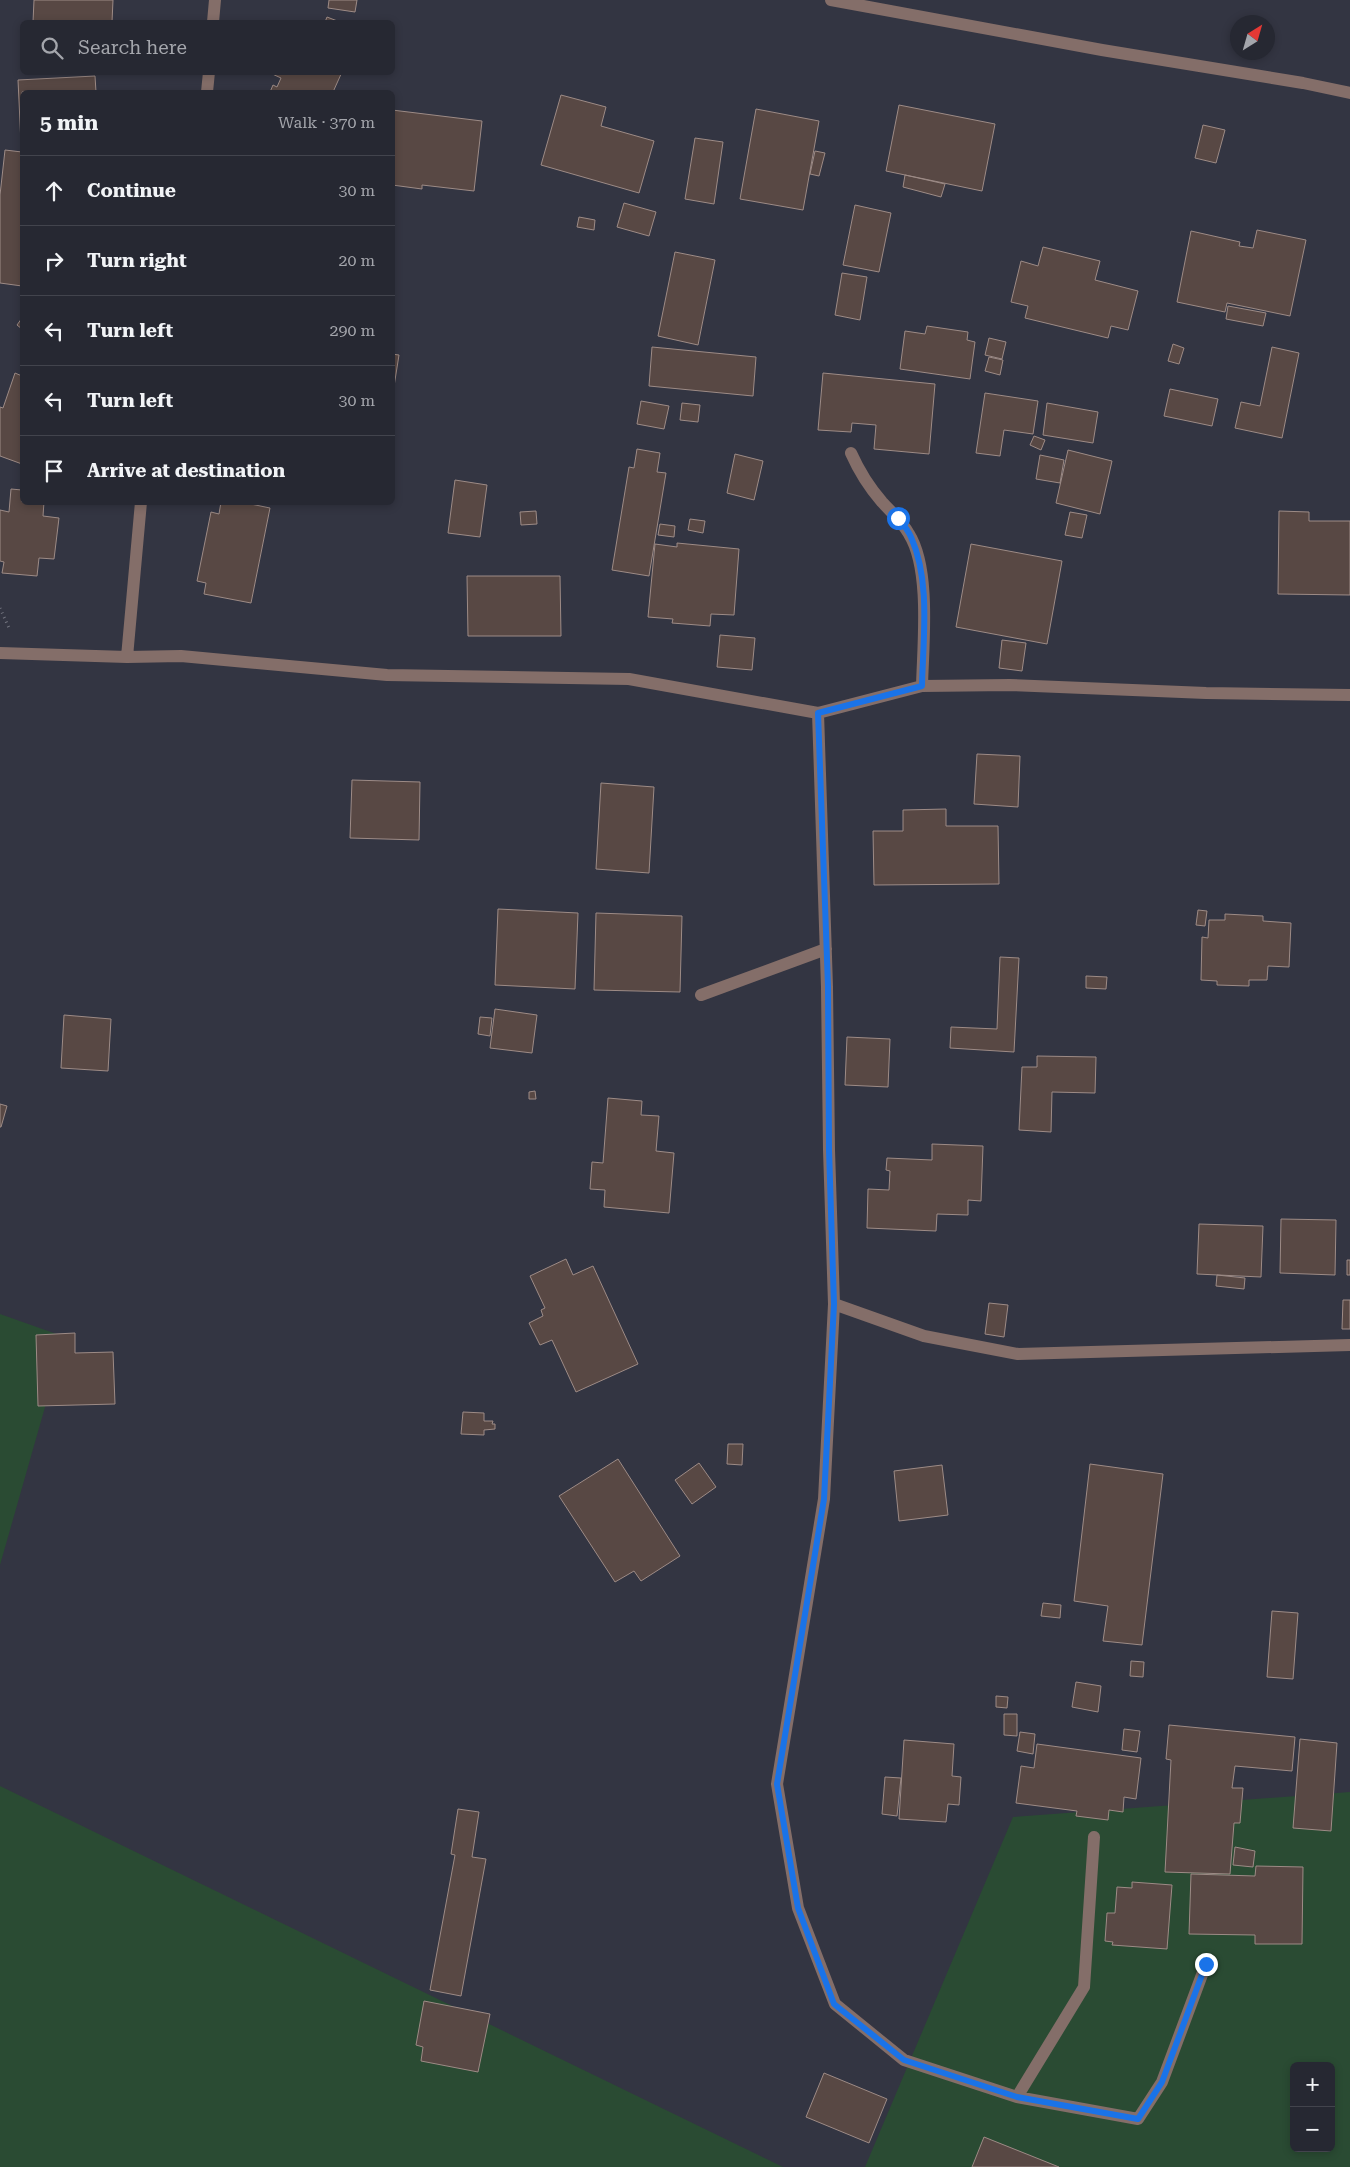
<!DOCTYPE html>
<meta charset="utf-8">
<style>
:root{--surface:#262832;--page:#2e303a;--text:#f1f3f6;--muted:#a4a6ac;--line:#42444d}
body{margin:0;font-family:"Roboto Serif",serif;background:var(--page);color:var(--text)}
.controls{position:absolute;right:15px;bottom:15px;display:grid;overflow:hidden;border-radius:8px;box-shadow:0 2px 8px #0003}
.controls button{width:45px;height:45px;display:grid;place-items:center;padding:0;border:0;border-bottom:1px solid var(--line);background:var(--surface);color:var(--text);font:25px sans-serif}
.compass{position:absolute;left:1230px;top:15px;width:45px;height:45px;border-radius:50%;background:var(--surface);box-shadow:0 2px 8px #0003;rotate:37deg}
.stop{position:absolute;width:15px;height:15px;margin:-11px;border:4px solid #1a73e8;border-radius:50%;background:#fff}
.stop.end{background:#1a73e8;border-color:#fff;box-shadow:0 1px 5px #0008}
.list{margin:0;padding:0;list-style:none}
h2{display:flex;justify-content:space-between;align-items:center;height:65px;margin:0;padding:0 20px;font-size:21px}
h2 small{font-size:16px;font-weight:400;color:var(--muted)}
.list li{display:grid;grid-template-columns:32px 1fr auto;gap:15px;align-items:center;box-sizing:border-box;height:70px;padding:0 20px;border-top:1px solid var(--line)}
.list b{display:block;font-size:19px;white-space:nowrap}
.list em{font-size:16px;font-style:normal;color:var(--muted)}
.icon{flex:none;width:28px;height:28px;fill:none;stroke:currentColor;stroke-width:2;stroke-linecap:round;stroke-linejoin:round}
.map{position:relative;flex:none;width:1350px;height:2167px;overflow:hidden}
.search{position:absolute;background:var(--surface);box-shadow:0 2px 8px #0003;left:20px;top:20px;width:375px;height:55px;display:flex;align-items:center;gap:12px;box-sizing:border-box;padding:0 18px;border-radius:8px;color:var(--muted);font-size:19px}
.panel{position:absolute;background:var(--surface);box-shadow:0 2px 8px #0003;left:20px;top:90px;width:375px;height:415px;border-radius:8px}
.map>svg:first-child{display:block}
.green{fill:#2a4b33;fill-rule:evenodd}
.building{fill:#584844;stroke:#9d8b86}
.lines{fill:none;stroke-linecap:round;stroke-linejoin:round}
.path{stroke:#72747f;stroke-width:3;stroke-dasharray:1 4;stroke-linecap:butt}
.minor{stroke:#846e69;stroke-width:12}
.route{stroke:#1a73e8;stroke-width:6}
</style>
<div class="map">
<svg width="1350" height="2167" viewBox="0 0 1350 2167">
<rect width="100%" height="100%" fill="#333542"/>
<path class="green" d="M0 1314 65 1337 0 1565Z
M0 1786 783 2167H0Z
M1350 1792V2167H865L1013 1817ZM1294 2066H1331V2148H1294Z"/>
<path class="building" d="M34 0H113L112 22H33Z
M329 0H357L355 12 328 8Z
M327 17 340 22H325Z
M268 72H342L333 92H270L273 85 277 87 281 78Z
M95 76 96 92H22V144H21L18 80Z
M561 95 606 107 601 126 654 141 639 193 541 165Z
M899 105 995 124 982 191 886 171Z
M756 109 819 121 803 210 740 199Z
M392 110 482 121 474 191 422 185V189L392 185Z
M1203 125 1225 130 1216 163 1195 158Z
M695 138 723 142 714 204 685 199Z
M5 150 22 152V286L0 283V195Z
M815 151 825 153 819 176 810 174Z
M905 175 945 184 941 197 903 187Z
M624 203 656 212 649 236 617 227Z
M855 205 891 213 879 272 843 265Z
M579 217 595 220 594 230 577 227Z
M1257 230 1306 240 1290 316 1227 303 1225 312 1177 302 1191 231 1240 242 1239 246 1253 248Z
M1043 247 1100 261 1095 280 1138 291 1128 330 1111 326 1108 338 1025 318 1028 306 1011 302 1021 261 1038 266Z
M675 252 715 260 698 345 658 336Z
M842 273 867 277 860 320 835 315Z
M1228 306 1266 313 1263 326 1226 319Z
M22 318V329L17 325Z
M927 326 968 332 967 340 975 342 970 379 900 369 905 331 925 334Z
M989 338 1006 342 1002 359 985 355Z
M1173 344 1184 348 1179 364 1168 361Z
M652 347 756 357 753 396 649 386Z
M1272 347 1299 353 1282 438 1235 428 1241 402 1260 406Z
M392 354 399 355 392 399Z
M989 357 1003 360 1000 375 985 371Z
M15 373 22 376V464L0 456V407L3 408Z
M823 373 935 384 929 454 874 449 876 425 852 423 851 432 818 430Z
M1170 389 1218 399 1212 426 1164 416Z
M985 393 1038 401 1033 434 1004 430 1000 456 976 453Z
M641 401 669 406 664 429 637 424Z
M682 403 700 405 698 422 680 420Z
M1047 403 1098 412 1093 443 1043 435Z
M1034 436 1045 440 1041 450 1030 445Z
M637 449 660 453 657 472 666 473 649 576 612 570 629 467 634 468Z
M1068 450 1112 461 1100 514 1056 503Z
M735 454 763 461 754 500 727 493Z
M1040 455 1064 460 1060 483 1036 479Z
M455 480 487 485 480 537 448 533Z
M11 489 22 490V502H44L43 516 59 518 54 559 39 558 37 576 2 573 4 562 0 561V510L9 512Z
M221 502H241L270 508 251 603 204 594 206 583 197 581 211 512 219 514Z
M536 511 537 524 521 525 520 512Z
M1279 511 1309 512V521H1350V595L1278 594Z
M1070 512 1087 515 1082 538 1065 535Z
M690 519 705 521 703 533 688 530Z
M660 524 675 526 674 537 658 535Z
M677 543 739 549 734 615 711 614 710 626 672 623 673 619 648 617 655 544 677 547Z
M971 544 1062 561 1047 644 956 627Z
M467 576H560L561 636H468Z
M720 635 755 638 752 670 717 667Z
M1002 640 1026 643 1022 671 999 668Z
M977 754 1020 756 1018 807 974 804Z
M352 780 420 782 419 840 350 838Z
M601 783 654 787 649 873 596 869Z
M946 809V826H998L999 884 874 885 873 831H903V810Z
M498 909 578 913 575 989 495 985Z
M1198 910 1207 911 1205 926 1196 925Z
M596 913 682 916 680 992 594 990Z
M1225 914 1263 916V921L1291 923 1289 967 1268 966 1267 980H1249V986L1217 985V981L1201 980 1202 937 1208 938 1209 920H1225Z
M1000 957 1019 958 1014 1052 950 1048 951 1027 997 1029Z
M1086 976 1107 977 1106 989 1086 988Z
M495 1009 537 1015 532 1053 490 1048Z
M64 1015 111 1019 108 1071 61 1068Z
M480 1017 492 1018 490 1036 478 1034Z
M847 1037 890 1039 888 1087 845 1085Z
M1037 1056 1096 1057 1095 1093 1052 1092 1051 1132 1019 1130 1022 1067H1037Z
M535 1091 536 1099H529V1092Z
M608 1098 642 1101 641 1115 659 1116 656 1151 674 1153 669 1213 604 1207 605 1190 590 1189 592 1162 603 1163Z
M0 1104 7 1106 1 1127H0Z
M932 1144 983 1146 981 1201 968 1200V1215L937 1214 936 1231 867 1228 868 1189 889 1190 890 1171 886 1170 887 1158 932 1160Z
M1281 1219 1336 1220 1335 1275 1280 1273Z
M1199 1224 1263 1226 1261 1277 1197 1274Z
M566 1259 573 1275 593 1266 638 1364 576 1392 552 1340 540 1345 529 1323 543 1316 541 1310 545 1308 530 1276Z
M1347 1260H1350V1275H1347Z
M1217 1275 1245 1278 1244 1289 1216 1286Z
M1343 1300H1350V1329H1342Z
M989 1303 1008 1305 1004 1337 985 1334Z
M75 1333V1353L113 1352 115 1404 38 1406 36 1335Z
M463 1412 484 1413V1421H493L492 1424H495V1429L484 1430V1435L461 1434Z
M728 1444H743L742 1465 727 1464Z
M618 1459 680 1556 641 1581 634 1571 615 1582 559 1496Z
M699 1463 716 1487 692 1504 675 1480Z
M1090 1464 1163 1474 1142 1645 1103 1641 1108 1606 1074 1601Z
M942 1465 948 1515 899 1521 894 1471Z
M1043 1603 1061 1605 1060 1618 1041 1616Z
M1272 1611 1298 1613 1293 1679 1267 1677Z
M1131 1661 1144 1662 1143 1677 1130 1676Z
M1076 1682 1101 1686 1098 1712 1072 1707Z
M996 1696 1008 1697 1007 1708 996 1707Z
M1004 1714H1017V1736L1004 1735Z
M1169 1725 1295 1737 1292 1771 1235 1766 1232 1788H1243L1240 1823H1234L1230 1874 1165 1872 1171 1760 1166 1759Z
M1124 1729 1140 1731 1137 1752 1122 1750Z
M1020 1732 1035 1734 1033 1754 1017 1751Z
M1300 1739 1337 1743 1331 1831 1293 1828Z
M904 1740 954 1744 952 1776 961 1777 959 1805 948 1804 946 1822 899 1819Z
M1037 1744 1141 1758 1136 1799 1124 1797 1123 1812 1109 1810 1108 1820 1076 1816 1077 1811 1016 1803 1021 1766 1034 1768Z
M885 1777 901 1778 897 1816 882 1814Z
M458 1809 479 1812 472 1857 486 1859 461 1996 430 1990 455 1855 451 1854Z
M1235 1847 1255 1851 1253 1867 1233 1865Z
M1256 1866 1303 1867 1302 1944H1255V1935L1189 1934 1191 1874 1255 1876Z
M1132 1882 1172 1885 1167 1949 1112 1945 1113 1942 1105 1941 1107 1913H1115L1117 1887 1132 1888Z
M424 2001 490 2014 478 2072 421 2061 423 2047 416 2045Z
M824 2073 887 2099 869 2143 806 2117Z
M984 2137 1059 2167H972Z"/>
<g class="lines">
<path class="path" d="M0 608 9 628"/>
<path class="minor" d="M831 0 1102 50 1303 83 1350 93
M213 22 215 0
M207 92 209 72
M851 453C859 471 869 487 882 502 892 513 902 521 909 534 931 569 923 645 922 686
M0 653 127 657 181 656 387 675 629 679 818 713 922 686 1010 685 1206 693 1350 695
M127 657 141 502
M818 713 827 987 829 1150 834 1304 824 1499 777 1784 798 1908 835 2004 904 2060 1017 2097 1138 2119 1162 2082 1206 1964
M701 995 826 949
M834 1304 924 1336 1018 1354 1350 1345
M1017 2097 1084 1987 1094 1837"/>
</g>
<g class="lines">
<path class="route" d="M898 518C903 524 908 530 911 537 931 582 923 638 922 686L818 713 828 986 829 1150 834 1304 824 1499 777 1784 798 1908 834 2004 904 2060 1017 2097 1138 2119 1162 2082 1206 1964"/>
</g>
</svg>
<div class="controls">
<button>+</button>
<button>−</button>
</div>
<svg class="compass" viewBox="-18 -18 36 36"><path d="M0-13l5 13h-10z" fill="#e53935"/><path d="M0 13l5-13h-10z" fill="#a4a6ac"/></svg>
<div class="stop" style="left:898px;top:518px"></div>
<div class="stop end" style="left:1206px;top:1964px"></div>
<div class="search"><svg class="icon" aria-label="search" viewBox="0 0 24 24"><circle cx="10" cy="10" r="6"/><path d="M15 15l6 6"/></svg>Search here</div>
<section class="panel">
<h2>5 min<small>Walk · 370 m</small></h2>
<ul class="list">
<li><svg class="icon" aria-label="ahead" viewBox="0 0 24 24"><path d="M12 20V5M6 11l6-6 6 6"/></svg><div><b>Continue</b></div><em>30 m</em></li>
<li><svg class="icon" aria-label="right" viewBox="0 0 24 24"><path d="M7 20v-9h11M14 6l5 5-5 5"/></svg><div><b>Turn right</b></div><em>20 m</em></li>
<li><svg class="icon" aria-label="left" viewBox="0 0 24 24"><path d="M17 20v-9H6M10 6l-5 5 5 5"/></svg><div><b>Turn left</b></div><em>290 m</em></li>
<li><svg class="icon" aria-label="left" viewBox="0 0 24 24"><path d="M17 20v-9H6M10 6l-5 5 5 5"/></svg><div><b>Turn left</b></div><em>30 m</em></li>
<li><svg class="icon" aria-label="arrive" viewBox="0 0 24 24"><path d="M6 21V4h12l-3 4 3 4H6"/></svg><div><b>Arrive at destination</b></div></li>
</ul>
</section>
</div>
